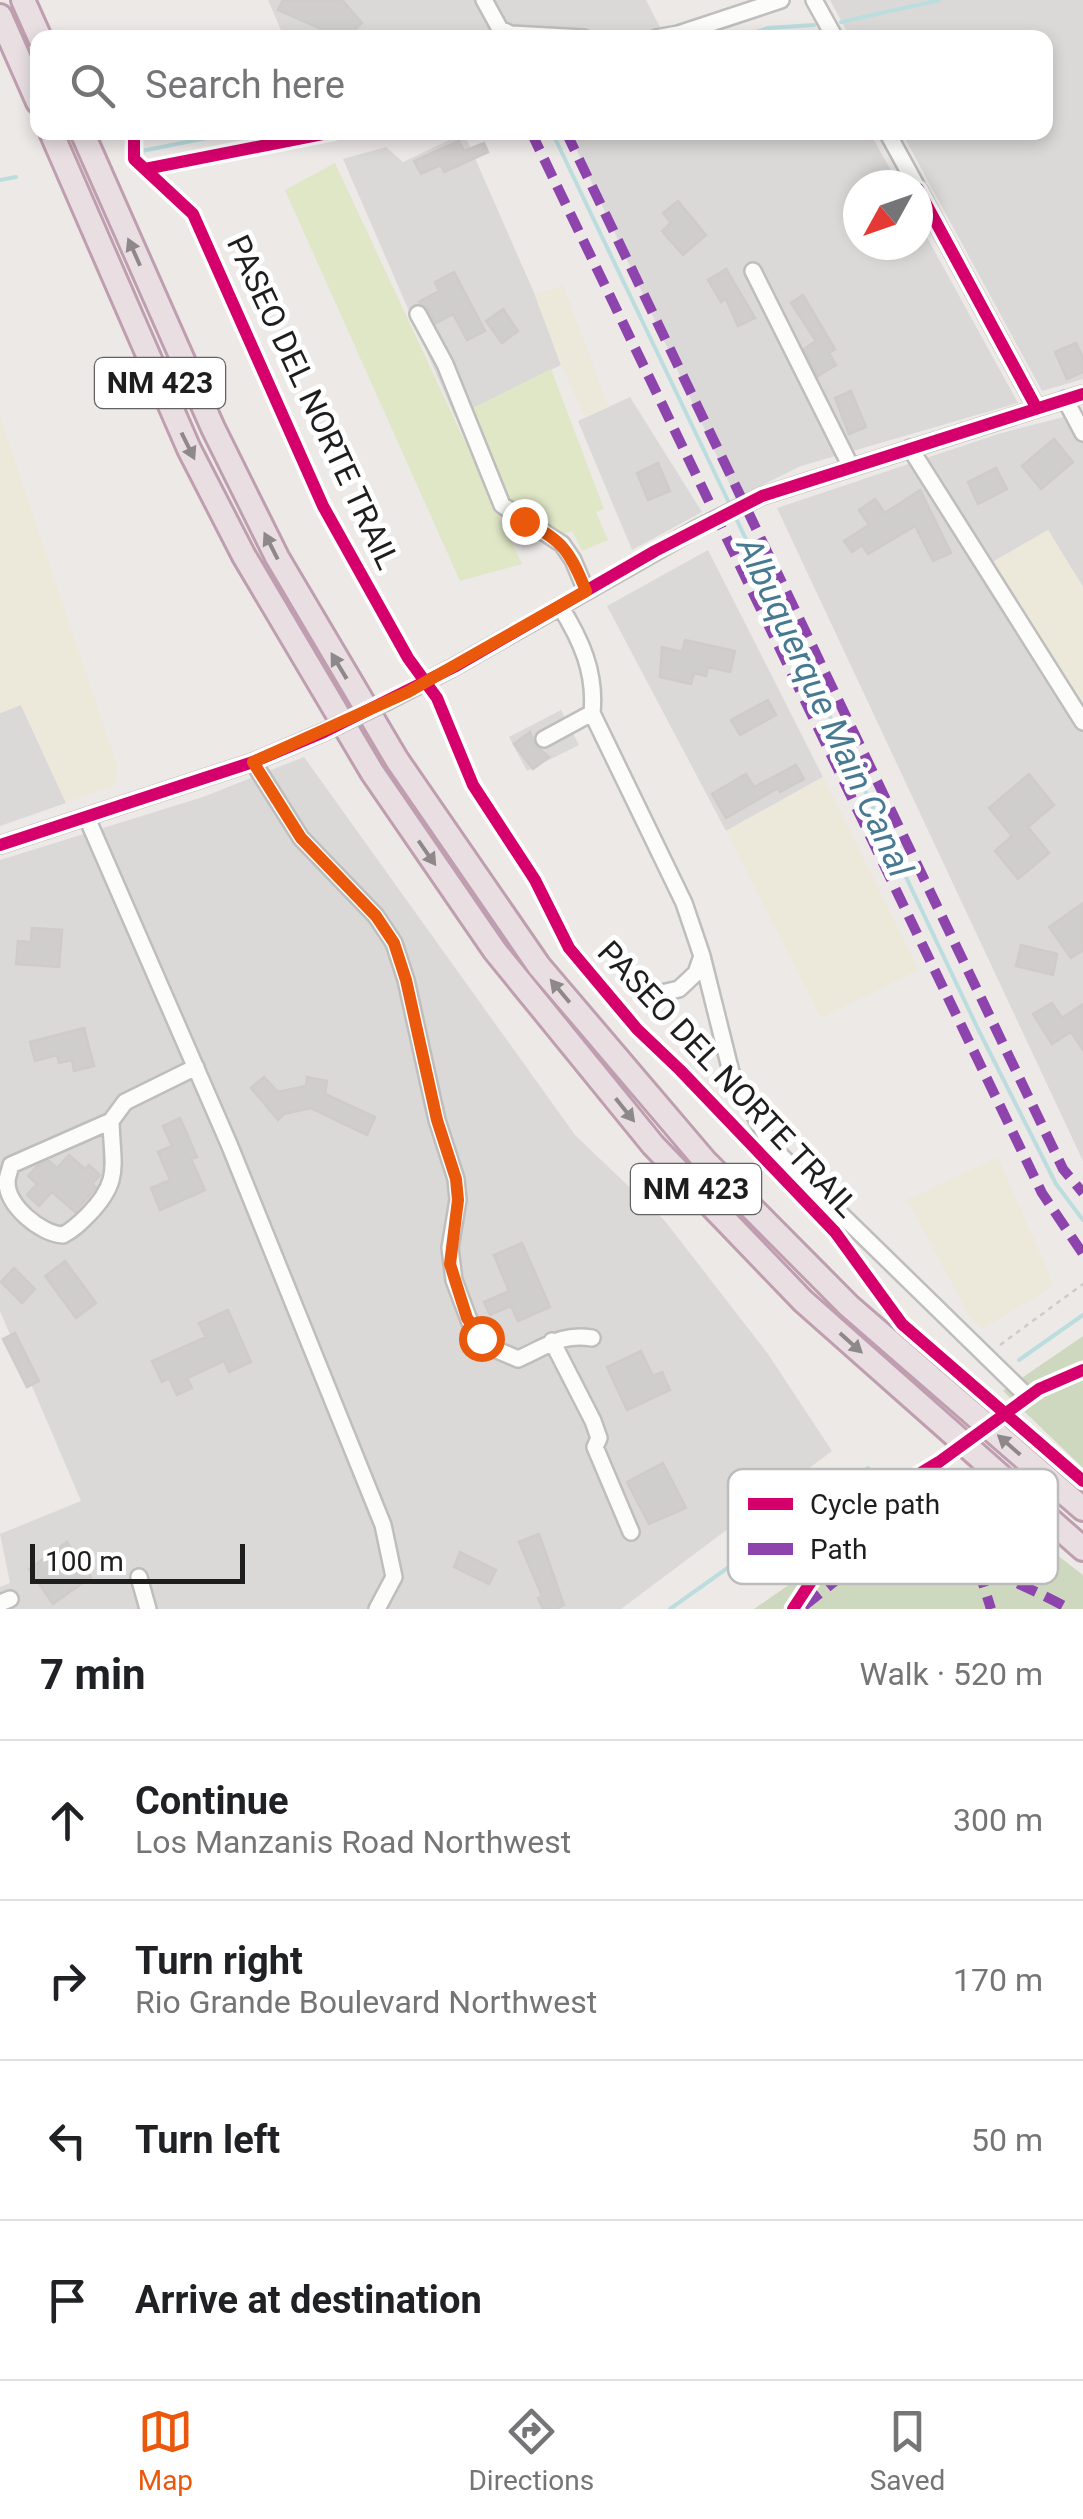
<!DOCTYPE html>
<meta charset="utf-8">
<style>
:root{--surface:#fff;--page:#f2f2f2;--text:#202124;--muted:#757577;--line:#e0e0e0;--accent:#ea580c}
body{margin:0;font-family:Roboto,sans-serif;background:var(--page);color:var(--text)}
.compass{position:absolute;left:843px;top:170px;width:90px;height:90px;border-radius:50%;background:var(--surface);box-shadow:0 5px 15px #0003;rotate:230deg}
.scale{position:absolute;left:30px;bottom:25px;width:215px;box-sizing:border-box;padding-left:10px;border:5px solid #1e1e1e;border-top:0;font-size:28px;line-height:35px;white-space:nowrap;color:#1e1e1e;-webkit-text-stroke:8px #fff;paint-order:stroke}
.stop{position:absolute;width:30px;height:30px;margin:-22px;border:8px solid #ea580c;border-radius:50%;background:#fff}
.stop.end{background:#ea580c;border-color:#fff;box-shadow:0 2px 10px #0008}
.list{margin:0;padding:0;list-style:none}
h2{display:flex;justify-content:space-between;align-items:center;height:130px;margin:0;padding:0 40px;font-size:42px}
h2 small{font-size:32px;font-weight:400;color:var(--muted)}
.list li{display:grid;grid-template-columns:65px 1fr auto;gap:30px;align-items:center;box-sizing:border-box;height:160px;padding:0 40px;border-top:2px solid var(--line)}
.list b{display:block;font-size:38px;white-space:nowrap}
.list p{margin:0;font-size:32px;white-space:nowrap;color:var(--muted)}
.list em{font-size:32px;font-style:normal;color:var(--muted)}
.icon{flex:none;width:55px;height:55px;fill:none;stroke:currentColor;stroke-width:2;stroke-linecap:round;stroke-linejoin:round}
.map{position:relative;flex:none;width:1083px;height:1609px;overflow:hidden}
.search{position:absolute;background:var(--surface);box-shadow:0 5px 15px #0003;left:30px;right:30px;top:30px;height:110px;display:flex;align-items:center;gap:25px;box-sizing:border-box;padding:0 35px;border-radius:20px;color:var(--muted);font-size:38px}
.sheet{height:770px;background:var(--surface)}
nav{display:flex;justify-content:space-around;align-items:center;box-sizing:border-box;height:140px;border-top:2px solid var(--line);background:var(--surface);font-size:28px;color:var(--muted)}
nav a{display:grid;justify-items:center;gap:5px}
nav .on{color:var(--accent)}
.map>svg:first-child{display:block}
.residential{fill:#dbd9d8}
.religious{fill:#dad9d8}
.farmland{fill:#ece9db}
.grass{fill:#dfe7c7}
.forest{fill:#cdd8be}
.lines{fill:none;stroke-linecap:round;stroke-linejoin:round}
.stream{stroke:#bcddde;stroke-width:4}
.building{fill:#d0cecc;stroke:#cfcbc8;stroke-width:2.5}
.minor-casing{stroke:#bfbebd;stroke-width:20}
.highway-casing{stroke:#bf9faf;stroke-width:28}
.path{stroke:#d5c8c8;stroke-width:2.5;stroke-dasharray:5 5;stroke-linecap:butt}
.minor{stroke:#fcfcfb;stroke-width:15}
.highway{stroke:#e9dfe3;stroke-width:22}
.minor-bridge-casing{stroke:#bfbebd;stroke-width:20;stroke-linecap:butt}
.minor-bridge{stroke:#fcfcfb;stroke-width:15}
.quiet{stroke:#8e44ad;stroke-width:10;stroke-dasharray:20 10;stroke-linecap:butt}
.cycleway-casing{stroke:#fff;stroke-width:19}
.cycleway{stroke:#d6006c;stroke-width:12}
.oneway{fill:#8e888a}
.route{stroke:#ea580c;stroke-width:12}
.labels{text-anchor:middle;stroke-width:10;stroke-linejoin:round;paint-order:stroke}
.shield{fill:#fff;stroke:#626262;stroke-width:2.5}
.shield-label{font-size:30px;font-weight:bold;fill:#1e1e1e}
.street-label{font-size:32px;fill:#1e1e1e;stroke:#fff}
.water-label{font-size:35px;font-style:italic;fill:#477a91;stroke:#fff}
.key{fill:#fff;stroke:#bcbcbc;stroke-width:2.5}
.key-label{font-size:28px;fill:#1e1e1e}
</style>
<div class="map">
<svg width="1083" height="1609" viewBox="0 0 1083 1609">
<rect width="100%" height="100%" fill="#ece9e7"/>
<path class="residential" d="M268 0H646L663 33 600 38 284 37Z
M830 0H1083V379L1042 391 902 133 1046 132V38L850 37Z
M464 133 535 295 561 365 455 417 343 159 386 147 403 162Z
M569 133H870L899 185H858V245H918V221L1018 403 801 466 736 498Z
M630 397 702 512 632 550 578 421Z
M1083 412V587L1048 530 984 567 1083 732V1161L777 508 998 434Z
M708 550 823 777 726 831 607 606Z
M21 705 66 803 0 826V713Z
M304 757 575 1135 665 1221 768 1354 832 1451 621 1609H0V1587L10 1583 0 1534 81 1501 0 1311V860L203 797Z"/>
<path class="religious" d="M561 710 579 745 527 771 509 737Z"/>
<path class="farmland" d="M563 285 609 407 585 417 561 365 535 295Z
M0 416 118 767 115 785 66 803 21 705 0 713Z
M1048 530 1083 587V711L992 563Z
M823 777 919 970 821 1018 726 831Z
M998 1157 1053 1283 1046 1291 984 1328 972 1321 907 1200Z"/>
<path class="grass" d="M335 163 522 564 460 581 285 190Z
M551 369 604 509 596 512 608 540 582 551 572 531 564 534 508 501 467 411Z"/>
<path class="forest" d="M1083 1336V1468L1003 1391Z
M966 1485 1083 1575V1609H754L918 1495Z"/>
<g class="lines">
<path class="stream" d="M841 22 940 0
M739 38 768 28 814 25
M552 132 731 507
M142 151 236 132
M0 180 16 177
M735 516 978 1029 1056 1184 1083 1220
M1019 1360 1083 1315
M670 1609 868 1468"/>
</g>
<path class="building" d="M283 0H342L362 23 346 38H327L319 28 278 10Z
M459 141 464 151 484 143 488 152 444 172 441 165 421 174 414 161Z
M678 201 706 235 683 255 662 231 671 223 663 213Z
M726 269 755 318 738 326 726 299 721 302 708 280Z
M454 272 485 331 467 340 453 314 436 323 427 308 419 302 439 291 435 282Z
M803 295 835 349 829 353 836 365 818 376 804 349 816 341 791 303Z
M503 309 518 331 502 343 486 321Z
M1076 343 1083 358V372L1067 379 1055 352Z
M851 391 866 427 849 434 835 398Z
M1054 439 1073 462 1041 489 1022 466Z
M658 463 670 491 648 500 637 473Z
M996 468 1007 489 978 504 968 482Z
M920 490 951 553 933 561 915 526 868 554 862 545 852 552 844 541 869 525 859 510 875 499 885 513Z
M685 640 735 651 730 672 708 667 706 676 694 673 691 684 660 677 662 647 682 652Z
M768 700 776 715 740 735 731 720Z
M530 732 535 745 549 757 533 769 514 744Z
M796 765 804 779 780 792 778 788 726 818 712 794 746 774 754 787Z
M1029 774 1054 805 1028 827 1049 853 1018 879 995 851 1012 836 989 808Z
M1083 903V950L1071 958 1049 927Z
M32 928 62 930 59 967 16 964 18 941 31 942Z
M1021 945 1057 954 1053 975 1016 966Z
M1052 1003 1062 1018 1083 1004V1050L1071 1032 1052 1044 1033 1014Z
M84 1028 94 1066 74 1071 72 1060 59 1063 57 1055 35 1061 30 1042Z
M264 1077 278 1092 306 1086 307 1077 327 1081 325 1094 375 1117 367 1135 311 1108 284 1114 278 1120 251 1088Z
M180 1118 197 1157 191 1159 205 1190 160 1210 151 1188 170 1180 158 1152 172 1146 163 1126Z
M69 1155 85 1169 89 1165 100 1175 92 1184 96 1187 75 1212 52 1192 39 1206 27 1195 37 1184 28 1176 37 1166 49 1161 57 1168Z
M522 1243 550 1307 518 1321 511 1306 490 1315 484 1302 509 1291 494 1255Z
M65 1261 96 1303 76 1318 45 1276Z
M14 1268 35 1289 22 1303 1 1282Z
M228 1310 251 1362 229 1372 224 1361 187 1378 192 1388 177 1395 169 1378 162 1382 152 1361 206 1337 199 1323Z
M15 1333 39 1381 27 1387 3 1339Z
M641 1351 653 1376 662 1372 670 1390 627 1410 607 1367Z
M663 1463 686 1508 649 1524 627 1482Z
M539 1534 564 1605 556 1609H543L538 1598 542 1596 519 1542Z
M67 1542 91 1577 53 1604 29 1569Z
M460 1552 496 1570 489 1584 454 1567Z"/>
<g class="lines">
<g class="minor-casing">
<path id="minor" d="M484 0 500 29 511 34 584 38
M814 0 835 38
M656 38 678 34 781 0
M887 132 916 185
M918 189 1036 407
M753 271 851 467
M418 314 445 364 502 505 562 544 573 560 586 591
M1065 399 1083 433
M910 448 1083 722
M560 606C581 640 596 672 592 713L684 903 702 956 696 973 679 989 657 994 646 989
M386 702 454 667 696 529 762 496 1083 394
M544 739 592 713
M253 762 301 838 376 916 394 943 406 980 437 1120 456 1179 458 1200 450 1248 454 1280 472 1328 497 1350 518 1359C546 1347 561 1333 592 1338
M87 818 229 1144 383 1525 394 1577 377 1609
M0 845 253 762 324 732
M702 956 731 1072 772 1147 1028 1397
M111 1121 11 1165C10 1171 7 1176 7 1182 7 1206 41 1234 63 1235 73 1230 80 1223 88 1215 122 1180 112 1166 111 1121L125 1102 196 1067
M552 1341 593 1421 599 1438 595 1447 631 1532
M139 1577 148 1609
M0 1603 10 1599"/>
</g>
<g class="highway-casing">
<path id="highway" d="M23 0 40 38
M0 16 38 102
M51 132 189 449 244 556 372 772 495 951 653 1145 803 1301 1083 1549
M82 132 213 428 277 557 397 760 539 966 705 1161 849 1306 1083 1509"/>
</g>
<path class="path" d="M1000 1345 1083 1284"/>
<use href="#minor" class="minor"/>
<use href="#highway" class="highway"/>
<g class="minor-bridge-casing">
<path id="minor-bridge" d="M324 732 386 702"/>
</g>
<use href="#minor-bridge" class="minor-bridge"/>
<path class="quiet" d="M531 132 1042 1193 1083 1254
M566 132 1063 1169 1083 1193
M978 1568 991 1609
M804 1606C827 1589 867 1551 895 1545 924 1539 1041 1592 1069 1609"/>
<g class="cycleway-casing">
<path id="cycleway" d="M134 132V159L193 214 323 506 408 658 437 698 473 785 535 880 569 948 637 1029 680 1070 835 1232 902 1324 1083 1481
M145 169 333 132
M918 189 1036 407
M0 845 253 762 324 732 454 667 655 551 762 496 1083 394
M793 1609 814 1577 906 1482 939 1462 1039 1389 1083 1370"/>
</g>
<use href="#cycleway" class="cycleway"/>
</g>
<defs><path id="oneway-solid" d="M-6-.8H1V-3.2L6.5 0L1 3.2V.8H-6Z" transform="scale(2.5)"/></defs>
<g class="oneway">
<use href="#oneway-solid" transform="translate(134 252) rotate(-114)"/>
<use href="#oneway-solid" transform="translate(188 446) rotate(64)"/>
<use href="#oneway-solid" transform="translate(271 546) rotate(-117)"/>
<use href="#oneway-solid" transform="translate(339 666) rotate(-121)"/>
<use href="#oneway-solid" transform="translate(427 853) rotate(55)"/>
<use href="#oneway-solid" transform="translate(560 991) rotate(-130)"/>
<use href="#oneway-solid" transform="translate(625 1110) rotate(51)"/>
<use href="#oneway-solid" transform="translate(851 1343) rotate(42)"/>
<use href="#oneway-solid" transform="translate(1009 1445) rotate(-139)"/>
</g>
<g class="lines">
<path class="route" d="M481 1338 467 1318 450 1264 458 1200 456 1179 437 1120 406 980 394 943 376 916 301 838 253 762 408 692 586 591C570 552 563 540 524 521"/>
</g>
<g class="labels">
<g class="shield">
<rect x="95" y="358" width="130" height="50" rx="8"/>
<rect x="631" y="1164" width="130" height="50" rx="8"/>
</g>
<g class="shield-label">
<text x="160" y="393">NM 423</text>
<text x="696" y="1199">NM 423</text>
</g>
<g class="street-label">
<text transform="translate(313 402) rotate(65)" y="11">PASEO DEL NORTE TRAIL</text>
<text transform="translate(728 1079) rotate(47)" y="11">PASEO DEL NORTE TRAIL</text>
</g>
<g class="water-label">
<text transform="translate(825 707) rotate(65)" y="12">Albuquerque Main Canal</text>
</g>
</g>
<rect x="728" y="1469" width="330" height="115" rx="15" class="key"/>
<rect x="748" y="1498" width="45" height="12" fill="#d6006c"/>
<rect x="748" y="1543" width="45" height="12" fill="#8e44ad"/>
<g class="key-label">
<text x="810" y="1514">Cycle path</text>
<text x="810" y="1559">Path</text>
</g>
</svg>
<svg class="compass" viewBox="-18 -18 36 36"><path d="M0-13l5 13h-10z" fill="#e53935"/><path d="M0 13l5-13h-10z" fill="#757577"/></svg>
<div class="scale">100 m</div>
<div class="stop" style="left:481px;top:1338px"></div>
<div class="stop end" style="left:524px;top:521px"></div>
<div class="search"><svg class="icon" aria-label="search" viewBox="0 0 24 24"><circle cx="10" cy="10" r="6"/><path d="M15 15l6 6"/></svg>Search here</div>
</div>
<section class="sheet">
<h2>7 min<small>Walk · 520 m</small></h2>
<ul class="list">
<li><svg class="icon" aria-label="ahead" viewBox="0 0 24 24"><path d="M12 20V5M6 11l6-6 6 6"/></svg><div><b>Continue</b><p>Los Manzanis Road Northwest</p></div><em>300 m</em></li>
<li><svg class="icon" aria-label="right" viewBox="0 0 24 24"><path d="M7 20v-9h11M14 6l5 5-5 5"/></svg><div><b>Turn right</b><p>Rio Grande Boulevard Northwest</p></div><em>170 m</em></li>
<li><svg class="icon" aria-label="left" viewBox="0 0 24 24"><path d="M17 20v-9H6M10 6l-5 5 5 5"/></svg><div><b>Turn left</b></div><em>50 m</em></li>
<li><svg class="icon" aria-label="arrive" viewBox="0 0 24 24"><path d="M6 21V4h12l-3 4 3 4H6"/></svg><div><b>Arrive at destination</b></div></li>
</ul>
</section>
<nav>
<a class="on"><svg class="icon" aria-label="map" viewBox="0 0 24 24"><path d="M3 6l6-2 6 2 6-2v14l-6 2-6-2-6 2zM9 4v14M15 6v14"/></svg>Map</a>
<a><svg class="icon" aria-label="directions" viewBox="0 0 24 24"><path d="M12 3l9 9-9 9-9-9zM9 14v-3h6M13 9l2 2-2 2"/></svg>Directions</a>
<a><svg class="icon" aria-label="saved" viewBox="0 0 24 24"><path d="M7 4h10v16l-5-4-5 4z"/></svg>Saved</a>
</nav>
